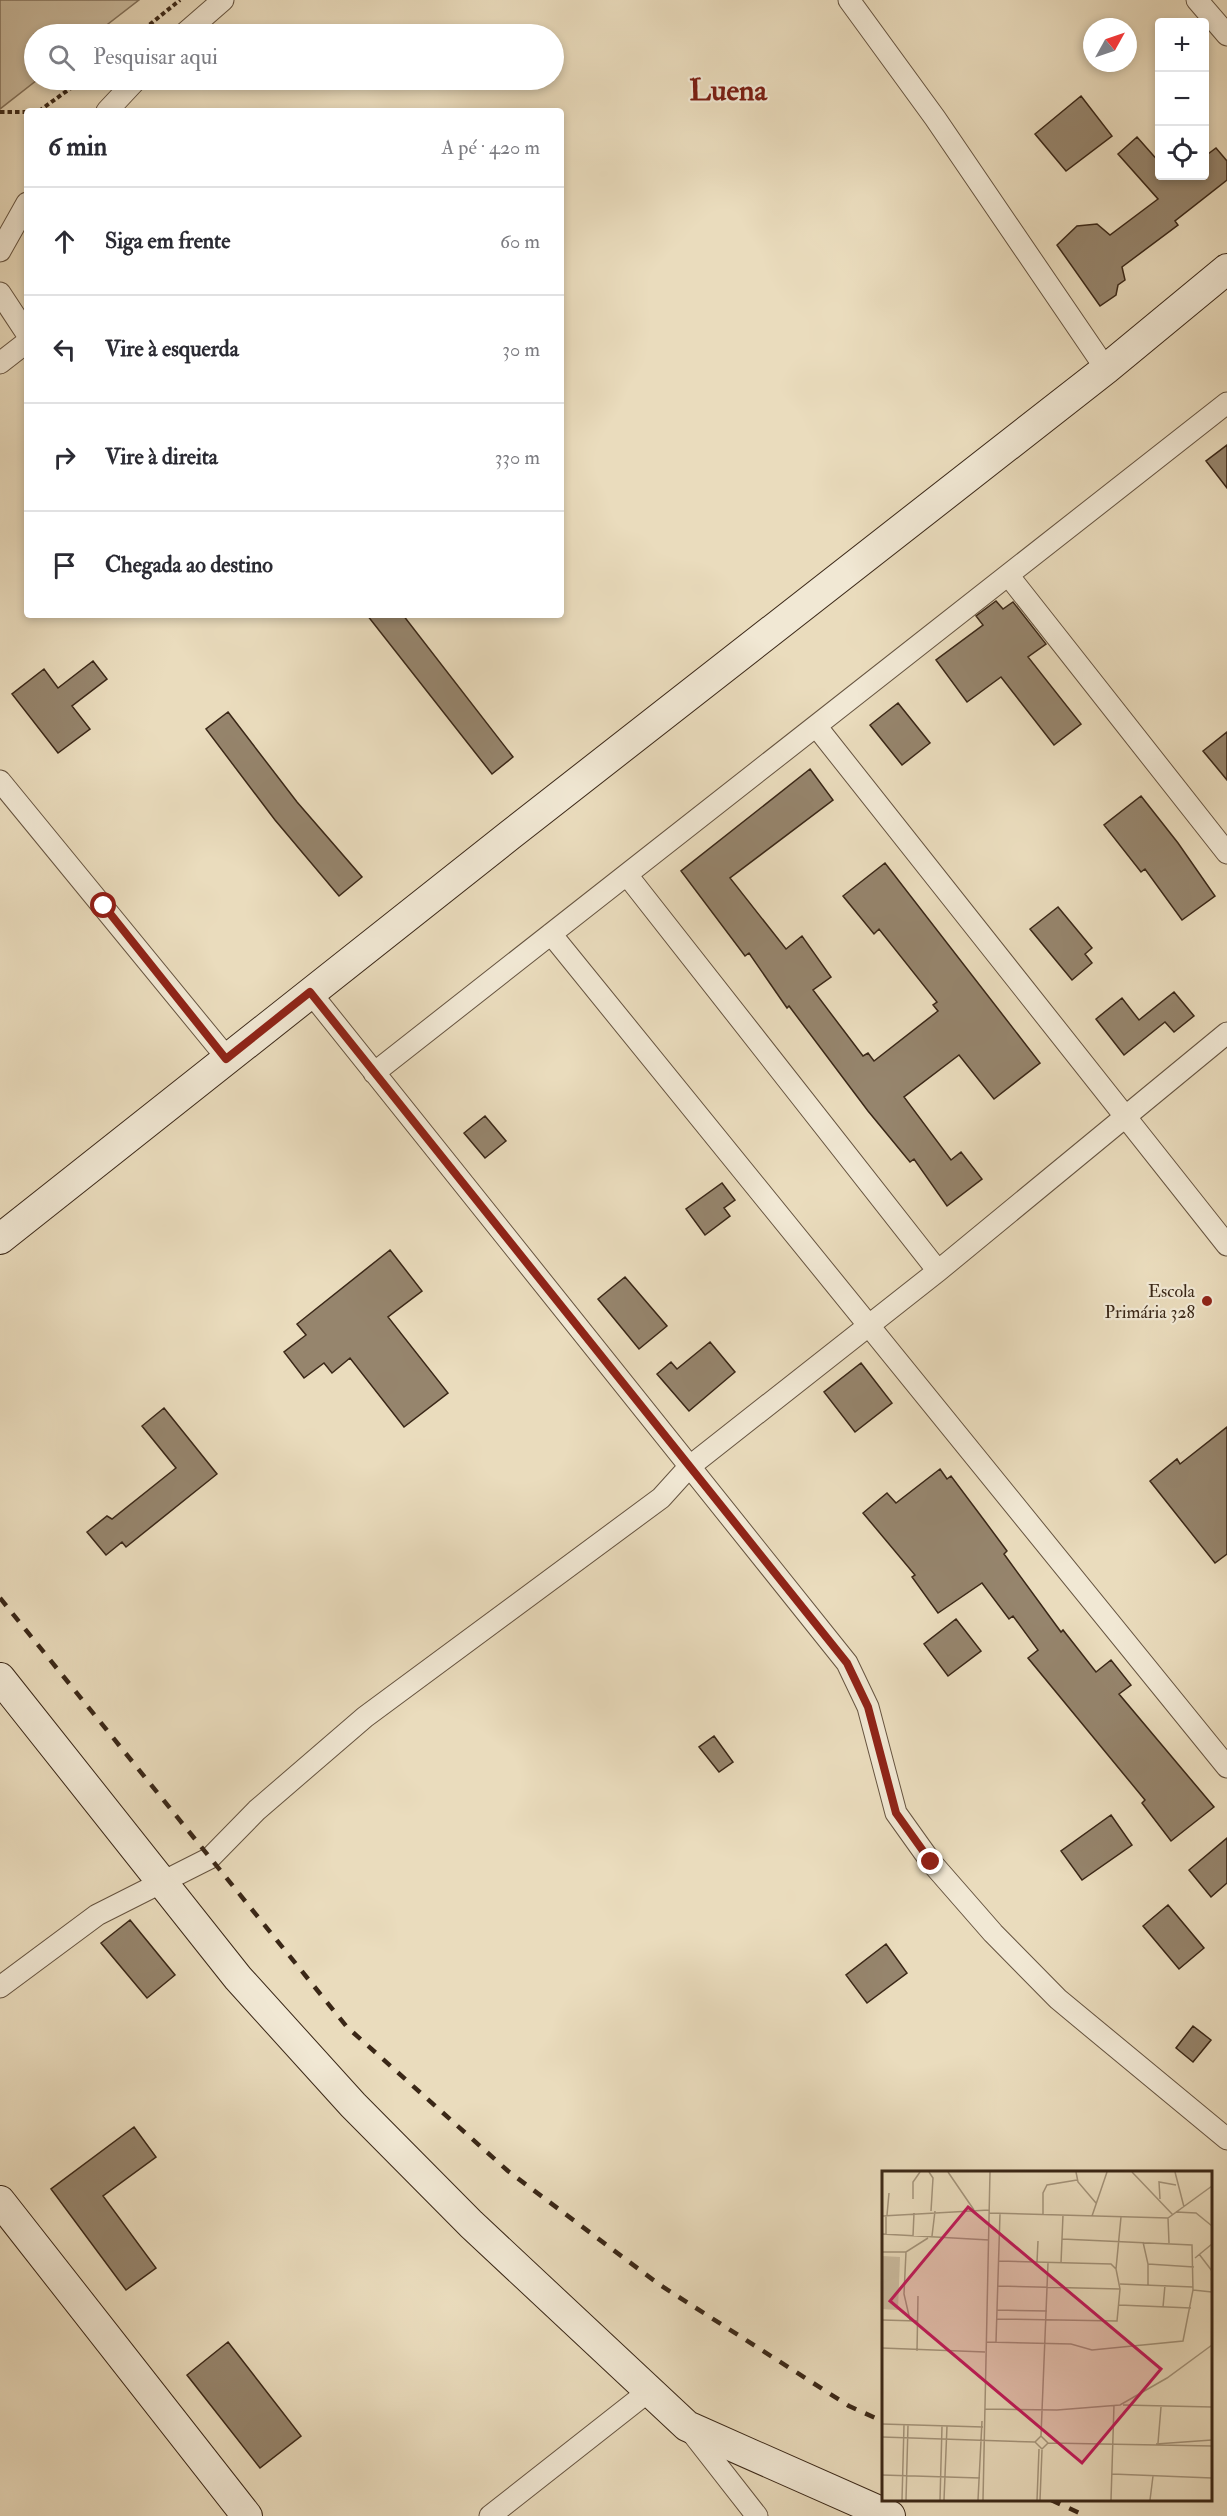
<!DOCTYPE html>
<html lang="pt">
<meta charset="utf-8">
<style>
:root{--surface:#fff;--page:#f7f7f7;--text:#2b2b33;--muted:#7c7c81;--line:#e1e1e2}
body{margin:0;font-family:"IM FELL Double Pica",serif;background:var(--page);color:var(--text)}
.controls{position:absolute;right:18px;top:18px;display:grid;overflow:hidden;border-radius:6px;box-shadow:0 3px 9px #0003}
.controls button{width:54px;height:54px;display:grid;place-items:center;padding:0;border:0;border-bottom:2px solid var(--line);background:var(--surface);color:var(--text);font:30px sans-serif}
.compass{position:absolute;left:1083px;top:18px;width:54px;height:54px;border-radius:50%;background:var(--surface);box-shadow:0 3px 9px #0003;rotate:50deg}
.stop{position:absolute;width:18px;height:18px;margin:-14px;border:4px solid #8f2418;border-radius:50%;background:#fff}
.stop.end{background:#8f2418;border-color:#fff;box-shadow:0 2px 6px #0008}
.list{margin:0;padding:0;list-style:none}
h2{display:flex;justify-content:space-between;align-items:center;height:78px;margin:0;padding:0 24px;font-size:26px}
h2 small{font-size:20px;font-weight:400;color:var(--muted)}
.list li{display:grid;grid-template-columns:39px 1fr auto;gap:18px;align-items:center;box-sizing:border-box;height:108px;padding:0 24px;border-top:2px solid var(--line)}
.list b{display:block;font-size:22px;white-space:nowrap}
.list em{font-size:20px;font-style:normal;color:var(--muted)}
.icon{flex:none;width:33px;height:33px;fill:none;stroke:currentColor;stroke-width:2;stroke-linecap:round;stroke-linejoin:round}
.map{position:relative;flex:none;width:1227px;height:2516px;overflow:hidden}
.search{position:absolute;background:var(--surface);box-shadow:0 3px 9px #0003;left:24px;top:24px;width:540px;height:66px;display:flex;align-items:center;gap:15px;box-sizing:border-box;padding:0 21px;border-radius:33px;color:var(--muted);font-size:22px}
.panel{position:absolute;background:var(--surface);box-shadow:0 3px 9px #0003;left:24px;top:108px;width:540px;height:510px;border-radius:6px}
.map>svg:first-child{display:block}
.garden{fill:#ccbda1;stroke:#83725c;stroke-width:1.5}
.building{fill:#96856d;stroke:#3a2717;stroke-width:1.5}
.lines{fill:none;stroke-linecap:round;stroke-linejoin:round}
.street-casing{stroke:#665440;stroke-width:23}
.secondary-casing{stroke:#3a2717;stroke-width:32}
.path{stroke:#3a2717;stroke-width:4;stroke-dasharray:4.5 3;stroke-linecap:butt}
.street{stroke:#f1e8d4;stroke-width:21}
.secondary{stroke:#f1e8d4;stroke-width:30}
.rail{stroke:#3a2717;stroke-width:4.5;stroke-dasharray:10 10;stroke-linecap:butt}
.route{stroke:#8f2418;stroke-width:8}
.poi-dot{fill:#8f2418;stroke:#f1e8d4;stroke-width:2}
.labels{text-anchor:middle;stroke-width:4.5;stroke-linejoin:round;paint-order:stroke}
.poi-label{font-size:18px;fill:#3a2717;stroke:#f1e8d4;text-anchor:end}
.town-label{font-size:30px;font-weight:bold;fill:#7a1f14;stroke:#f1e8d4}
.inset-road{fill:none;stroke:#a4947b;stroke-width:1.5}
.view{fill:#c2185b;fill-opacity:0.15;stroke:#c2185b;stroke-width:3}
.inset-edge{fill:none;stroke:#3a2717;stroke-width:3}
</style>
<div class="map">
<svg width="1227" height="2516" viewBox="0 0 1227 2516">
<rect width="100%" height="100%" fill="#eadcbd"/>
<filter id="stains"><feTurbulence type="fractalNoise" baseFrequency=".00333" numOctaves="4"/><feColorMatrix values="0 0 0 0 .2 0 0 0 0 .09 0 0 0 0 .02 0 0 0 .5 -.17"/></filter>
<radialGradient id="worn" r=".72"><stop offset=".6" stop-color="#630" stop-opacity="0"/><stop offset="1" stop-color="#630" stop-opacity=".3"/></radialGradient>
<path class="garden" d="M0 0H139L95 34H34V80H37L0 109Z"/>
<path class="building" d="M1081 96 1112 136 1066 171 1035 134Z
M1137 137 1160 163V176H1204V157L1216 148 1227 161V180L1175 221 1178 225 1122 267 1125 280 1118 285 1116 295 1100 306 1057 245 1077 226 1097 224 1110 235 1158 199 1118 154Z
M1227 445V488L1206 461Z
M996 601 1003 609 1013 602 1046 644 1028 657 1081 724 1054 745 1001 677 967 702 936 660 983 625 976 616Z
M367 615H403L513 757 492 774Z
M93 661 107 679 72 706 90 729 58 753 12 694 44 669 58 688Z
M898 703 930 743 902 765 870 725Z
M228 712 297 802 362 877 339 896 275 820 206 729Z
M1227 732V780L1203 751Z
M810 769 833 800 730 878 786 949 802 936 831 977 813 990 863 1056 868 1053 874 1061 938 1011 933 1005 937 1002 879 929 874 934 843 896 885 863 1040 1063 994 1099 959 1055 904 1097 951 1160 961 1152 982 1179 947 1206 914 1159 910 1162 868 1111 789 1006 787 1008 749 953 745 956 681 871Z
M1141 796 1178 843 1215 896 1182 920 1145 869 1141 872 1104 825Z
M1058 907 1092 948 1085 954 1092 963 1072 980 1030 929Z
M1174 992 1194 1016 1174 1032 1165 1022 1124 1055 1096 1019 1122 998 1139 1020Z
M485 1116 506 1141 485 1158 464 1133Z
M722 1183 735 1200 724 1208 730 1216 705 1235 686 1209Z
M390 1250 422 1291 388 1317 448 1393 404 1427 350 1358 332 1373 324 1363 304 1378 284 1352 306 1335 297 1324Z
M625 1277 667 1326 639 1349 598 1299Z
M710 1342 735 1372 689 1411 657 1374 671 1362 677 1369Z
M861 1363 892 1403 855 1432 824 1392Z
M164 1408 217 1474 126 1547 122 1542 106 1555 87 1532 107 1516 112 1519 176 1468 142 1426Z
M1227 1427V1554L1215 1563 1150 1481 1177 1459 1180 1464Z
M940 1469 947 1479 951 1476 984 1520 1007 1551 1004 1554 1061 1632 1063 1630 1096 1672 1111 1660 1131 1685 1119 1694 1214 1807 1171 1841 1142 1803 1145 1800 1028 1658 1038 1650 1013 1616 1009 1619 982 1583 938 1613 912 1577 915 1575 863 1513 887 1493 896 1503Z
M956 1619 981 1651 948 1676 924 1644Z
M714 1736 733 1762 719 1772 699 1747Z
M1111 1815 1132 1845 1082 1880 1061 1851Z
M1227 1838V1883L1211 1897 1189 1870Z
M1168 1905 1204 1948 1179 1969 1143 1926Z
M130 1920 175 1975 147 1998 101 1943Z
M886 1944 907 1973 867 2003 846 1975Z
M1193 2026 1211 2040 1193 2062 1176 2048Z
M134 2127 156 2157 103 2196 156 2268 126 2290 51 2189Z
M228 2342 301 2436 260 2468 187 2375Z"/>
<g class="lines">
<g class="street-casing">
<path id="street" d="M849 0 935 118 1106 369
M1197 0 1227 35
M184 34 223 0
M107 111 136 80
M0 251 27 203
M0 293 27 334
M0 363 27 342
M1008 575 1227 853
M816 726 1227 1245
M0 781 227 1058
M627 875 938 1271
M551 934 1227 1767
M310 992 847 1663 868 1707 896 1813 931 1862 993 1933 1058 1999 1227 2139
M374 1073 1227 403
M0 1987 97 1915 210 1858 257 1810 365 1717 661 1498 689 1467 938 1271 1227 1033
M689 2429 757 2516
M490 2516 649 2391"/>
</g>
<g class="secondary-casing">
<path id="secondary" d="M0 1239 510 835 1106 369 1227 269
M0 1678 238 1978 353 2105 471 2224 687 2426 890 2516
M0 2201 247 2516"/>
</g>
<path class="path" d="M138 34 180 0
M39 111 82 80
M0 112H27"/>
<use href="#street" class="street"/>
<use href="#secondary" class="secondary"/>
<path class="rail" d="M0 1598 347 2027 508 2171 660 2285 849 2406 884 2422
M1051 2500 1086 2516"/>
</g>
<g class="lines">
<path class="route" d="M104 906 226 1059 310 992 847 1663 868 1707 896 1813 931 1862"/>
</g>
<circle class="poi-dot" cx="1207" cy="1301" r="6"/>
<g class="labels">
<g class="poi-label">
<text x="1195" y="1297">Escola<tspan x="1195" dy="21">Primária 328</tspan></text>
</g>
<g class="town-label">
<text x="728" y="100">Luena</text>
</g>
</g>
<g transform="translate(882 2171)">
<rect width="330" height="330" fill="#eadcbd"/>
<path d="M0 85 18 86 16 139 0 138Z" fill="#ccbda1"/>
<path class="inset-road" d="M47 1 51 7 49 40M66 1 92 39M194 1 196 11 214 32M250 1 291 44M293 1 302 36M31 28V11L38 1M278 28 277 11 294 14M294 41 314 42 330 55M107 42 286 47 330 15M5 44 7 22M161 44V22L165 14 195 9M0 45 107 39M210 45 225 1M286 47 287 72M0 63 107 69M4 64V44M31 65 32 42M50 65 53 40M261 71 266 93V114M0 81H24L46 67M24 81 22 123 28 149M317 83 330 100M313 87 330 73M116 90 229 93 234 98M155 91 156 70M179 92 181 44M266 93 312 96M238 113 311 116M116 115 238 118M311 119 330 121M237 134 309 137M281 136 283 114M115 139 165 140M115 148 235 150 238 118 234 98 239 46M0 149 36 150M104 171 189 173 210 179 301 170 311 119 310 74 180 68M114 171 118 43M0 177 103 181M35 180 36 125M241 234 330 236M103 238 175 239 238 234 285 207 330 174M0 253 101 256M159 265 166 92M0 266 153 271 159 265 166 272 160 278 153 271M166 272 330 275M276 272 279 236M274 273 330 269M230 303 330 307M0 304 98 307M20 329 22 254M24 329 26 254M58 329 60 255M62 329 65 255M96 329 100 250M101 329 108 1M155 329 157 278M158 329 160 279M229 329 232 234M268 329 271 305"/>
<path class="view" d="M86 36 279 198 200 292 8 130Z"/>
<rect width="330" height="330" class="inset-edge"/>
</g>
<rect width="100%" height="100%" filter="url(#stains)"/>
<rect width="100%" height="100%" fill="url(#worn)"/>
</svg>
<div class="controls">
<button>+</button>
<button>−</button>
<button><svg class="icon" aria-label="locate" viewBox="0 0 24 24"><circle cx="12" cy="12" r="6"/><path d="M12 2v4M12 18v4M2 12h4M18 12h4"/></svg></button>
</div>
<svg class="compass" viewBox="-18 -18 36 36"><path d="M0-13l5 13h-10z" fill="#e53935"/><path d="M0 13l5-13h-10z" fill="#7c7c81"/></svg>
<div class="stop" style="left:104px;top:906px"></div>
<div class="stop end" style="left:931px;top:1862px"></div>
<div class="search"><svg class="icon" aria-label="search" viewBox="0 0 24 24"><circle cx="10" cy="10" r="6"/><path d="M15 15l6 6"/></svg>Pesquisar aqui</div>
<section class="panel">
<h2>6 min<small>A pé · 420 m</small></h2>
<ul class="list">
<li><svg class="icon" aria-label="ahead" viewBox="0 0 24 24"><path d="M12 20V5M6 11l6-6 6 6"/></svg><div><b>Siga em frente</b></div><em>60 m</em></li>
<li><svg class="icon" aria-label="left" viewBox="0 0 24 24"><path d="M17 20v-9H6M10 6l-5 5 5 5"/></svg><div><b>Vire à esquerda</b></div><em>30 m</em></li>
<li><svg class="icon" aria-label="right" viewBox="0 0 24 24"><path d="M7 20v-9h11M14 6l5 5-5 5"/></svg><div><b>Vire à direita</b></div><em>330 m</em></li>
<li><svg class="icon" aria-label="arrive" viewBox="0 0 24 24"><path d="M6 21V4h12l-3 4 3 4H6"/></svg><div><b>Chegada ao destino</b></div></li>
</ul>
</section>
</div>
